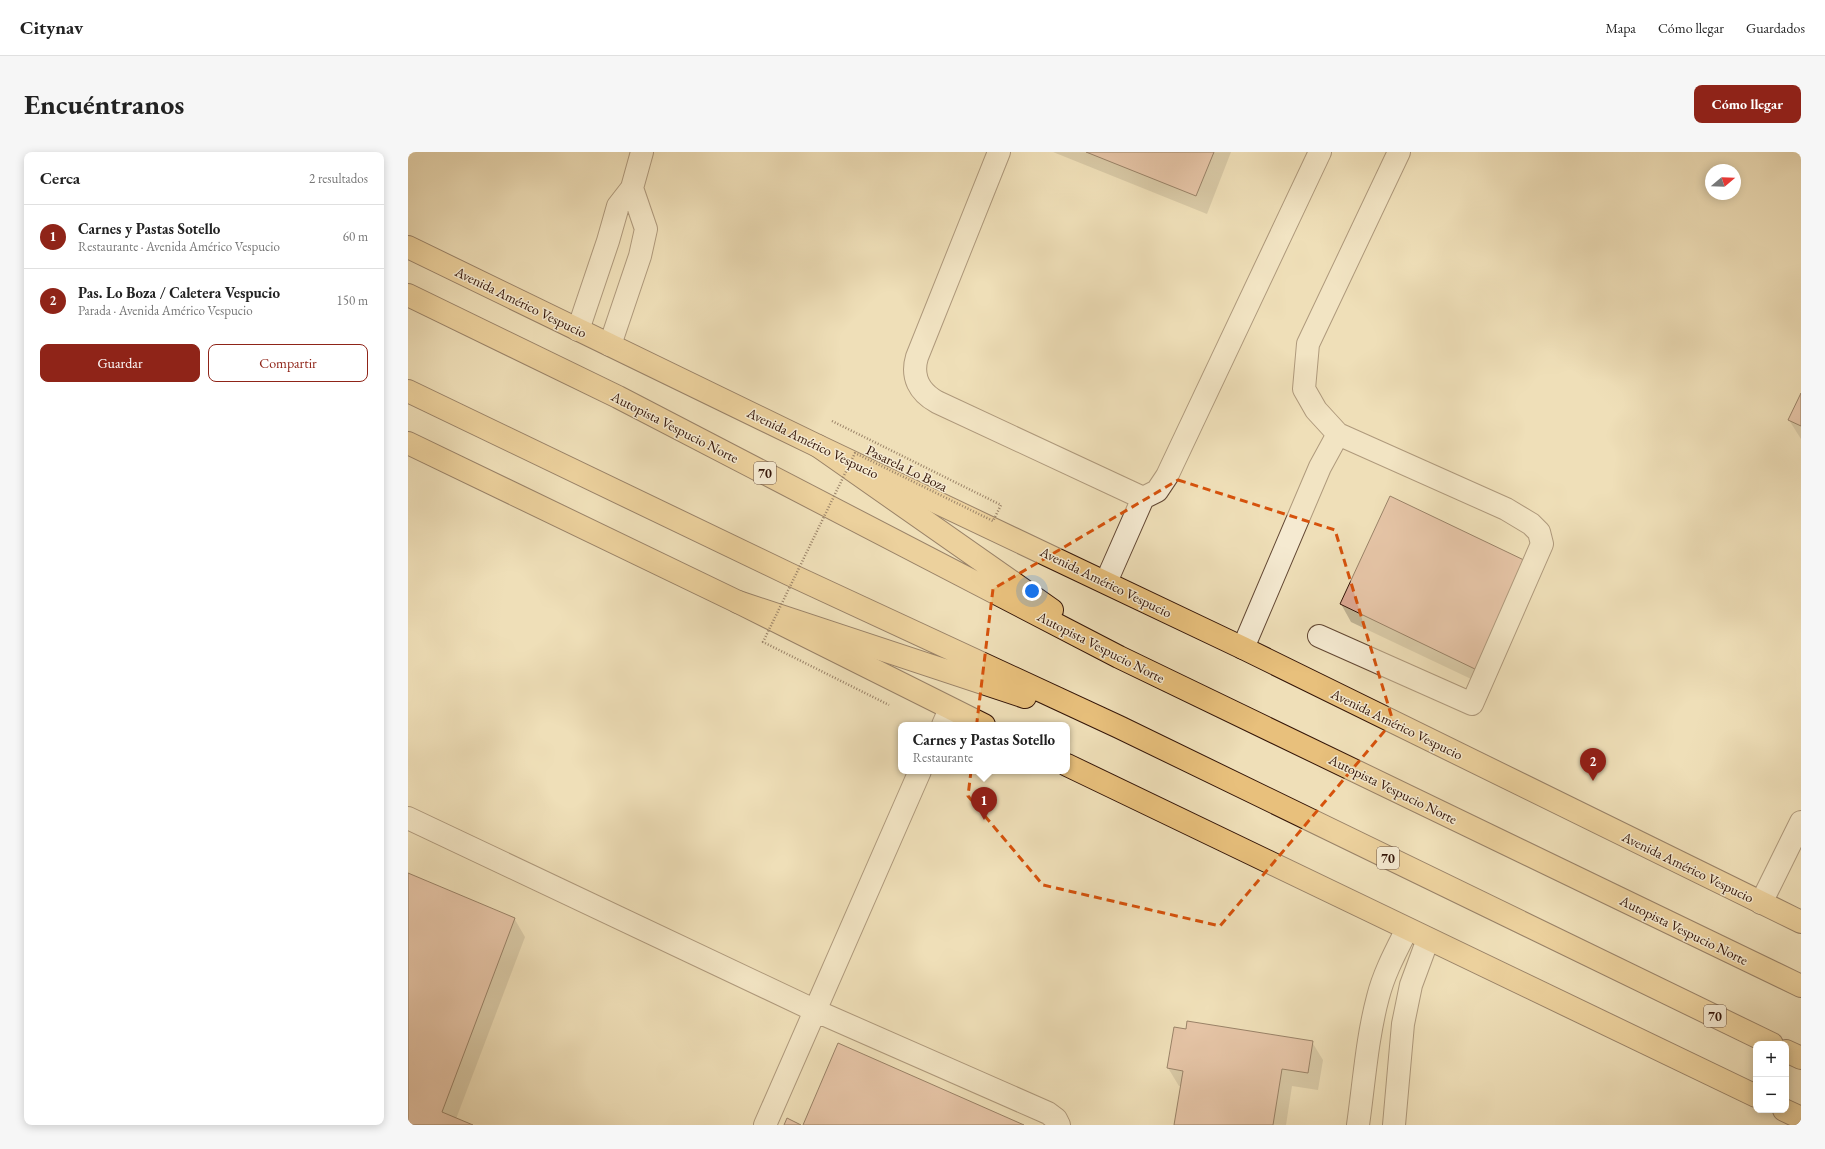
<!DOCTYPE html>
<html lang="es">
<meta charset="utf-8">
<style>
:root{--surface:#fff;--page:#f6f6f6;--text:#222;--muted:#767676;--line:#e0e0e0;--accent:#8f2418}
body{margin:0;font-family:"EB Garamond",serif;background:var(--page);color:var(--text)}
.controls{position:absolute;right:12px;bottom:12px;display:grid;overflow:hidden;border-radius:8px;box-shadow:0 2px 10px #0003}
.controls button{width:36px;height:36px;display:grid;place-items:center;padding:0;border:0;border-bottom:1px solid var(--line);background:var(--surface);color:var(--text);font:20px sans-serif}
.compass{position:absolute;left:1297px;top:12px;width:36px;height:36px;border-radius:50%;background:var(--surface);box-shadow:0 2px 10px #0003;rotate:71deg}
.you{position:absolute;left:624px;top:439px;width:14px;height:14px;margin:-10px;border:3px solid #fff;border-radius:50%;background:#1a73e8;box-shadow:0 0 0 6px #1a73e833}
.badge{display:grid;place-items:center;width:26px;height:26px;border-radius:50%;background:var(--accent);color:#fff;font-size:13px;font-weight:700}
.pin{position:absolute;translate:-50% -33px;filter:drop-shadow(0 1px 2px #0008)}
.pin::after{content:'';position:absolute;top:21px;width:14px;height:12px;background:inherit;clip-path:polygon(0 0,100% 0,50% 100%)}
.popup{position:absolute;left:490px;top:570px;width:172px;height:52px;box-sizing:border-box;display:grid;place-content:center;border-radius:8px;background:var(--surface);filter:drop-shadow(0 1px 3px #0005);font-size:13px;white-space:nowrap;color:var(--muted)}
.popup b{font-size:15px;color:var(--text)}
.popup::after{content:'';position:absolute;left:50%;top:100%;margin-left:-8px;border:8px solid transparent;border-top-color:var(--surface)}
.list{margin:0;padding:0;list-style:none}
h2{display:flex;justify-content:space-between;align-items:center;height:52px;margin:0;padding:0 16px;font-size:17px}
h2 small{font-size:13px;font-weight:400;color:var(--muted)}
.list li{display:grid;grid-template-columns:26px 1fr auto;gap:12px;align-items:center;box-sizing:border-box;height:64px;padding:0 16px;border-top:1px solid var(--line)}
.list b{display:block;font-size:15px;white-space:nowrap}
.list p{margin:0;font-size:13px;white-space:nowrap;color:var(--muted)}
.list em{font-size:13px;font-style:normal;color:var(--muted)}
.actions{display:flex;gap:8px;padding:12px 16px}
.actions a{flex:1;padding:9px 0;border:1px solid var(--accent);border-radius:8px;text-align:center;font-size:14px;color:var(--accent)}
.actions .main{background:var(--accent);color:#fff}
.map{position:relative;flex:none;width:1393px;height:973px;overflow:hidden;border-radius:8px}
header{display:flex;align-items:center;gap:24px;box-sizing:border-box;height:56px;padding:0 20px;background:var(--surface);border-bottom:1px solid var(--line)}
header strong{font-size:19px}
nav{display:flex;gap:22px;margin-inline-start:auto;font-size:14px}
.intro{display:flex;align-items:center;justify-content:space-between;box-sizing:border-box;height:96px;padding:0 24px}
h1{margin:0;font-size:28px}
.button{padding:10px 18px;border-radius:8px;background:var(--accent);color:#fff;font-size:14px;font-weight:700}
main{display:flex;gap:24px;padding:0 24px}
aside{flex:1;background:var(--surface);border-radius:8px;box-shadow:0 2px 10px #0003}
.map>svg:first-child{display:block}
.shadow{fill:#0003}
.building{fill:#dba792;stroke:#331407}
.lines{fill:none;stroke-linecap:round;stroke-linejoin:round}
.minor-casing{stroke:#624733;stroke-width:24}
.major-casing{stroke:#331407;stroke-width:24}
.highway-casing{stroke:#331407;stroke-width:24}
.minor{stroke:#f5ead1;stroke-width:22}
.major{stroke:#e8c07c;stroke-width:22}
.highway{stroke:#e8c07c;stroke-width:22}
.path-bridge{stroke:#331407;stroke-width:2.5;stroke-dasharray:1 2;stroke-linecap:butt}
.marked{fill:none;stroke:#d6520c;stroke-width:3;stroke-dasharray:8 5;stroke-linejoin:round}
.labels{text-anchor:middle;stroke-width:3;stroke-linejoin:round;paint-order:stroke}
.shield{fill:#f5ead1;stroke:#6d5444;stroke-width:1}
.shield-label{font-size:13px;font-weight:bold;fill:#331407}
.street-label{font-size:14px;fill:#331407;stroke:#f5ead1}
</style>
<header>
<strong>Citynav</strong>
<nav><a>Mapa</a><a>Cómo llegar</a><a>Guardados</a></nav>
</header>
<div class="intro"><h1>Encuéntranos</h1><a class="button">Cómo llegar</a></div>
<main>
<aside>
<h2>Cerca<small>2 resultados</small></h2>
<ul class="list">
<li><span class="badge">1</span><div><b>Carnes y Pastas Sotello</b><p>Restaurante · Avenida Américo Vespucio</p></div><em>60 m</em></li>
<li><span class="badge">2</span><div><b>Pas. Lo Boza / Caletera Vespucio</b><p>Parada · Avenida Américo Vespucio</p></div><em>150 m</em></li>
</ul>
<div class="actions"><a class="main">Guardar</a><a>Compartir</a></div>
</aside>
<div class="map">
<svg width="1393" height="973" viewBox="0 0 1393 973">
<rect width="100%" height="100%" fill="#efdfb8"/>
<filter id="stains"><feTurbulence type="fractalNoise" baseFrequency=".005" numOctaves="4"/><feColorMatrix values="0 0 0 0 .2 0 0 0 0 .09 0 0 0 0 .02 0 0 0 .5 -.17"/></filter>
<radialGradient id="worn" r=".72"><stop offset=".6" stop-color="#630" stop-opacity="0"/><stop offset="1" stop-color="#630" stop-opacity=".3"/></radialGradient>
<path class="shadow" d="M645 0H823L799 62Z
M1393 243V287L1381 268Z
M1120 411 1130 429 1080 535 943 470 933 452Z
M0 723 106 766 117 785 48 967 62 973H0Z
M904 890 915 908 910 938 884 934 878 973H767L773 934H771L760 916Z"/>
<path class="building" d="M678 0H806L788 44Z
M1393 241V274L1380 268Z
M982 344 1120 410 1069 518 932 452Z
M0 721 107 766 34 960 65 973H0Z
M779 869 905 889 900 921 874 917 865 973H766L775 919 759 916 766 875 778 877Z
M430 891 616 973H395Z
M379 966 393 973H376Z"/>
<g class="lines">
<g class="minor-casing">
<path id="minor" d="M591 0 509 205C503 225 511 240 529 250L735 346 698 430
M170 178 200 89 210 54 224 36 234 0
M202 193 232 104 238 77 224 36
M735 346 749 339 759 324 912 0
M911 484 1064 552 1134 392 1131 380 1123 372 1098 357 930 282 908 258 896 237 900 192 991 0
M835 496 912 315 930 282
M535 573 542 557
M0 666 408 859 640 961 648 967 651 973
M1353 751 1393 670
M357 973 512 619
M950 973C956 931 959 886 970 845 976 821 988 799 999 777
M986 973 995 872 1003 833 1020 787"/>
</g>
<g class="major-casing">
<path id="major" d="M0 95 410 294 835 496 1393 770
M0 291 330 450 576 573
M659 613 1348 944
M1376 958 1393 966"/>
</g>
<g class="highway-casing">
<path id="highway" d="M0 143 210 245 711 505 1393 834
M0 239 381 422 711 575 1364 892
M410 294 644 458
M330 450 617 545
M1378 899 1393 906"/>
</g>
<use href="#minor" class="minor"/>
<use href="#major" class="major"/>
<use href="#highway" class="highway"/>
<path class="path-bridge" d="M424 269 593 353 585 369 447 301 355 490 481 553"/>
</g>
<path d="M0 0H1393V973H0ZM770 328 927 378 985 569 812 774 635 733 560 644 585 437Z" fill="#efdfb8" fill-opacity=".55" fill-rule="evenodd"/>
<path class="marked" d="M770 328 927 378 985 569 812 774 635 733 560 644 585 437Z"/>
<g class="labels">
<g class="shield">
<rect x="346" y="310" width="22" height="22" rx="3"/>
<rect x="969" y="695" width="22" height="22" rx="3"/>
<rect x="1296" y="853" width="22" height="22" rx="3"/>
</g>
<g class="shield-label">
<text x="357" y="326">70</text>
<text x="980" y="711">70</text>
<text x="1307" y="869">70</text>
</g>
<g class="street-label">
<text transform="translate(113 150) rotate(26)" y="5">Avenida Américo Vespucio</text>
<text transform="translate(267 275) rotate(27)" y="5">Autopista Vespucio Norte</text>
<text transform="translate(405 291) rotate(26)" y="5">Avenida Américo Vespucio</text>
<text transform="translate(499 316) rotate(26)" y="5">Pasarela Lo Boza</text>
<text transform="translate(698 430) rotate(26)" y="5">Avenida Américo Vespucio</text>
<text transform="translate(693 495) rotate(27)" y="5">Autopista Vespucio Norte</text>
<text transform="translate(989 572) rotate(26)" y="5">Avenida Américo Vespucio</text>
<text transform="translate(985 637) rotate(26)" y="5">Autopista Vespucio Norte</text>
<text transform="translate(1280 715) rotate(26)" y="5">Avenida Américo Vespucio</text>
<text transform="translate(1276 778) rotate(26)" y="5">Autopista Vespucio Norte</text>
</g>
</g>
<rect width="100%" height="100%" filter="url(#stains)"/>
<rect width="100%" height="100%" fill="url(#worn)"/>
</svg>
<div class="controls">
<button>+</button>
<button>−</button>
</div>
<svg class="compass" viewBox="-18 -18 36 36"><path d="M0-13l5 13h-10z" fill="#e53935"/><path d="M0 13l5-13h-10z" fill="#767676"/></svg>
<div class="you"></div>
<div class="pin badge" style="left:576px;top:668px">1</div>
<div class="popup"><b>Carnes y Pastas Sotello</b>Restaurante</div>
<div class="pin badge" style="left:1185px;top:629px">2</div>
</div>
</main>
